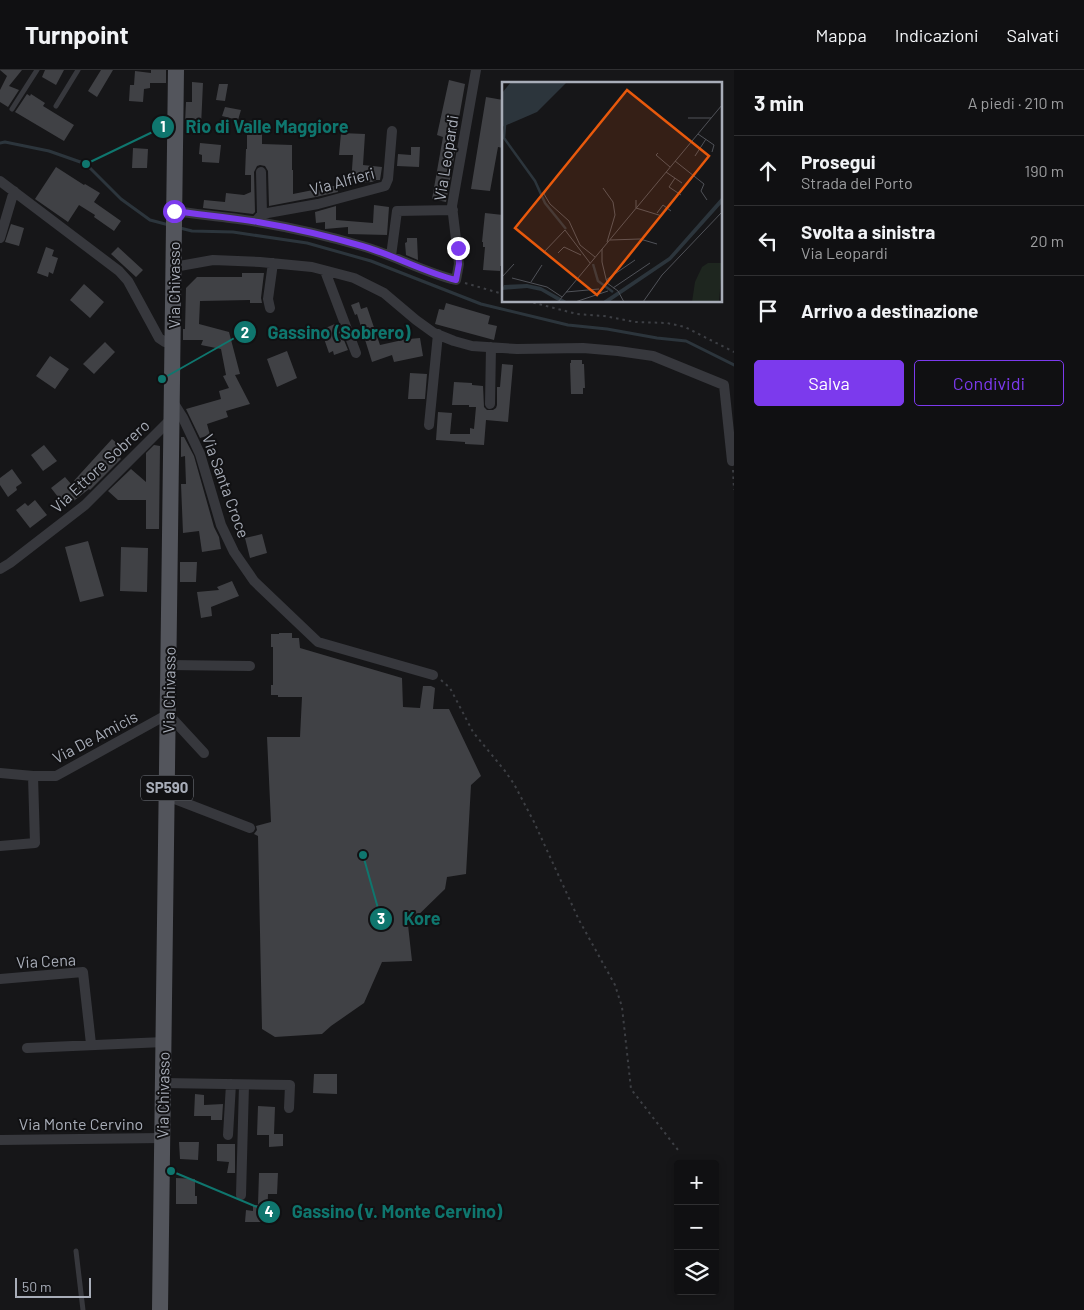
<!DOCTYPE html>
<html lang="it">
<meta charset="utf-8">
<style>
:root{--surface:#101012;--page:#19191b;--text:#f1f3f6;--muted:#9c9d9f;--line:#303032;--accent:#7c3aed}
body{margin:0;font-family:Barlow,sans-serif;background:var(--page);color:var(--text)}
.controls{position:absolute;right:15px;bottom:15px;display:grid;overflow:hidden;border-radius:5px;box-shadow:0 2px 8px #0003}
.controls button{width:45px;height:45px;display:grid;place-items:center;padding:0;border:0;border-bottom:1px solid var(--line);background:var(--surface);color:var(--text);font:25px sans-serif}
.scale{position:absolute;left:15px;bottom:12px;width:76px;box-sizing:border-box;padding-left:5px;border:2px solid #a8adb8;border-top:0;font-size:14px;line-height:18px;white-space:nowrap;color:#a8adb8;-webkit-text-stroke:4px #111113;paint-order:stroke}
.stop{position:absolute;width:15px;height:15px;margin:-11px;border:4px solid #7c3aed;border-radius:50%;background:#fff}
.stop.end{background:#7c3aed;border-color:#fff;box-shadow:0 1px 5px #0008}
.list{margin:0;padding:0;list-style:none}
h2{display:flex;justify-content:space-between;align-items:center;height:65px;margin:0;padding:0 20px;font-size:21px}
h2 small{font-size:16px;font-weight:400;color:var(--muted)}
.list li{display:grid;grid-template-columns:32px 1fr auto;gap:15px;align-items:center;box-sizing:border-box;height:70px;padding:0 20px;border-top:1px solid var(--line)}
.list b{display:block;font-size:19px;white-space:nowrap}
.list p{margin:0;font-size:16px;white-space:nowrap;color:var(--muted)}
.list em{font-size:16px;font-style:normal;color:var(--muted)}
.actions{display:flex;gap:10px;padding:15px 20px}
.actions a{flex:1;padding:11px 0;border:1px solid var(--accent);border-radius:5px;text-align:center;font-size:18px;color:var(--accent)}
.actions .main{background:var(--accent);color:#fff}
.icon{flex:none;width:28px;height:28px;fill:none;stroke:currentColor;stroke-width:2;stroke-linecap:round;stroke-linejoin:round}
.map{position:relative;flex:none;width:734px;height:1240px;overflow:hidden}
header{display:flex;align-items:center;gap:30px;box-sizing:border-box;height:70px;padding:0 25px;background:var(--surface);border-bottom:1px solid var(--line)}
header strong{font-size:24px}
nav{display:flex;gap:28px;margin-inline-start:auto;font-size:18px}
main{display:flex}
aside{flex:1;background:var(--surface)}
.map>svg:first-child{display:block}
.lines{fill:none;stroke-linecap:round;stroke-linejoin:round}
.stream{stroke:#2c353c;stroke-width:3}
.building{fill:#404145}
.path{stroke:#3d3f44;stroke-width:2;stroke-dasharray:2.5 4;stroke-linecap:butt}
.lane{stroke:#37383d;stroke-width:5}
.street{stroke:#37383d;stroke-width:10}
.primary{stroke:#53555c;stroke-width:16}
.route{stroke:#7c3aed;stroke-width:6}
.labels{text-anchor:middle;stroke-width:4;stroke-linejoin:round;paint-order:stroke}
.shield{fill:#111113;stroke:#7b7e86;stroke-width:1}
.shield-label{font-size:15px;font-weight:bold;fill:#a8adb8}
.street-label{font-size:16px;fill:#a8adb8;stroke:#111113}
.inset-river{fill:none;stroke:#2c353c;stroke-width:2.5}
.inset-road{fill:none;stroke:#505258;stroke-width:1}
.view{fill:#e8590c;fill-opacity:0.15;stroke:#e8590c;stroke-width:2.5}
.inset-edge{fill:none;stroke:#a8adb8;stroke-width:2.5}
.leader{fill:none;stroke:#0f766e;stroke-width:2}
.callout-dot{fill:#0f766e;stroke:#111113;stroke-width:2}
.mark-label{font-size:15px;text-anchor:middle;font-weight:bold;fill:#fff}
.callout-label{font-size:18px;text-anchor:middle;font-weight:bold;fill:#0f766e;stroke:#111113;stroke-width:4;stroke-linejoin:round;paint-order:stroke}
</style>
<header>
<strong>Turnpoint</strong>
<nav><a>Mappa</a><a>Indicazioni</a><a>Salvati</a></nav>
</header>
<main>
<div class="map">
<svg width="734" height="1240" viewBox="0 0 734 1240">
<rect width="100%" height="100%" fill="#161618"/>
<g class="lines">
<path class="stream" d="M0 73 5 72 49 81 86 94 121 129 150 150 169 155
M180 158 192 161 233 162 307 173 371 191 481 234 568 255 607 259 657 268 686 271 734 295"/>
</g>
<path class="building" d="M0 0H22L9 16 19 20 8 37 0 32V20L7 6Z
M45 0H64L56 15 42 7Z
M101 0H113L97 27 88 21Z
M151 0H166V13H150V18L144 19 143 32 129 31 130 15H134L135 1 151 3Z
M449 10 465 14 454 76H456L446 132 432 129 443 67 437 65Z
M192 12 203 13 201 56H191V53H185L186 32H192Z
M219 14H228L225 31 216 30Z
M27 24 30 26 31 24 45 33 43 36 74 55 64 71 15 42Z
M486 27 503 30V52L501 61 503 62V78L498 77 490 121 471 119Z
M225 37 241 40 238 50 222 46Z
M262 50V74L292 75V100H293V124L333 116H337L338 122 316 127 269 136 268 101 265 96 260 95 257 96 254 102 255 142 253 144 203 138 204 130 225 132 226 123 244 125 251 122V105H245L246 79H247V51Z
M341 63 365 64 363 95 382 97 380 110H376L372 112 351 113 353 85H339Z
M200 73 221 75 219 93 202 92V85L199 84Z
M411 77H420L419 97 397 96 398 84 411 85Z
M133 78 148 79 147 98H132Z
M56 97 84 115 85 114 100 123 94 132 121 151 114 161 94 147 95 145 79 135 68 152 35 129Z
M374 135 389 137 387 165 348 164V157L325 159V152L316 153 315 142 336 136V150L373 153Z
M485 143 503 145V196H500V201L483 200 485 177H483V172H482Z
M11 154 24 158 19 176 5 172Z
M407 168H417L418 190 406 185 405 173 407 172Z
M46 177 54 180 52 186 58 188 53 204 49 202 48 207 37 203Z
M118 177 143 200 136 207 111 184Z
M242 203H264L261 228 262 233H250V230L200 231 199 254 229 262 240 304 235 305 250 334 226 341 228 347 207 354 210 365 200 368 186 339 221 329 219 321 229 318 223 306 226 305 221 279 201 275 203 270H183V259H185L186 218 197 207H242Z
M84 214 104 232 90 248 70 230Z
M359 232 361 239 367 237 380 275 398 271V270L420 268 423 286 394 292 392 285 372 292 357 244 355 245 351 235Z
M446 233 490 246 488 254 497 256 494 270 435 254 439 239 444 240Z
M337 253 348 280 334 285 333 281 329 283 321 260Z
M105 272 115 282 94 304 83 294Z
M287 281 297 308 277 317 267 289Z
M50 286 69 299 55 319 36 306Z
M571 290H582V294H584L585 318H583V324H571L570 293H571Z
M502 294 513 295 508 352 486 350 484 375 465 374V372L436 370 438 342 452 343 450 364H470V358L474 359 476 337H469V335H452L454 312 472 313V315L483 316 484 337 487 340H493L496 338 497 335V317H500Z
M410 303 427 304 425 329H408Z
M181 367H184L194 386 214 457 219 467 221 479 202 482 199 461 183 463 181 414H186L185 386 181 387Z
M112 369 122 378 119 380 123 384 120 388 121 389 90 420 89 419 66 437 51 418 65 407 71 414Z
M44 375 57 391 43 401 31 385Z
M154 375 160 376 159 459H146V430H118L108 421 131 399 146 412V383Z
M12 399 22 413 16 417 17 420 8 427 0 415V408Z
M35 430 47 445 30 458 16 440 25 433 28 436Z
M262 464 267 483 250 488 245 468Z
M88 471 104 526 80 532 65 477Z
M121 477 148 478 147 522 120 521Z
M180 492H197L196 512H180Z
M232 511 239 526 211 537 212 546 201 548 197 522 219 520 217 517Z
M279 563H292V568H299L300 578 402 608 403 637 420 638 423 616H431L435 618 433 639H449L481 706 471 715 466 804 447 807 445 819 408 855 412 891 382 892 364 933 331 956 322 964 275 967 262 959 258 766 254 764 257 760 256 756 271 752 267 667H300L302 627H278V625H271V615H273V577H271V564H279Z
M314 1004H337V1024L313 1023Z
M195 1024 204 1025V1035L223 1034 222 1050H211V1046H194Z
M258 1036 275 1037 274 1064H283V1076L269 1077V1065H257Z
M179 1072H199L198 1090 180 1089Z
M217 1074H235V1103H227L229 1092 217 1091Z
M259 1103H278L277 1124H268L267 1152H245L246 1140 253 1141V1135H258Z
M176 1108 195 1109V1126H197V1134H176Z"/>
<g class="lines">
<path class="path" d="M465 213 503 224
M527 231 577 244 604 246 635 252 667 253 685 257 734 282
M733 400 734 420
M441 610 450 618 473 662 505 701 514 714 534 752 579 850 615 915 622 937 631 1019 678 1080"/>
<path class="lane" d="M56 36 78 0
M12 39 37 0
M76 1181 83 1240"/>
<path class="street" d="M261 102 262 144
M0 111 119 201 128 211 159 268 165 272 173 273
M174 141C202 145 230 147 258 152 293 158 328 166 362 176 394 185 423 202 456 210L459 194 452 136 476 0
M256 151 262 144 318 134 385 116 388 109 392 61
M0 168 14 121
M391 186 397 141 453 140
M174 197 213 190 260 192 312 197 354 208 384 223 416 250 434 263 454 271 472 276 517 279 583 278 618 281 653 286 724 315 732 391
M325 201 356 283
M270 238 268 229 273 193
M173 332 183 348 200 384 221 455 234 482 254 511 318 572 433 605
M490 334 491 277
M429 355 438 264
M0 499 10 493 85 435 172 348
M169 595 250 596
M0 703 33 706H56L168 644 204 683
M167 726 250 758
M0 776 35 773 33 706
M0 909 83 902 91 974
M27 978 164 972
M163 1013 290 1015 289 1038
M228 1065 231 1014
M0 1070 162 1068
M241 1125 244 1015"/>
<path class="primary" d="M160 1240 176 0"/>
</g>
<g class="lines">
<path class="route" d="M174 141C202 145 230 147 258 152 293 158 328 166 362 176 394 185 423 202 456 210L459 194 458 178"/>
</g>
<g class="labels">
<rect class="shield" x="141" y="705.5" width="52" height="25" rx="4"/>
<g class="shield-label">
<text x="167" y="723">SP590</text>
</g>
<g class="street-label">
<text transform="translate(446 88) rotate(-81)" y="6">Via Leopardi</text>
<text transform="translate(342 111) rotate(-15)" y="6">Via Alfieri</text>
<text transform="translate(174 215) rotate(-90)" y="6">Via Chivasso</text>
<text transform="translate(100 396) rotate(-43)" y="6">Via Ettore Sobrero</text>
<text transform="translate(226 416) rotate(70)" y="6">Via Santa Croce</text>
<text transform="translate(169 620) rotate(-89)" y="6">Via Chivasso</text>
<text transform="translate(95 667) rotate(-28)" y="6">Via De Amicis</text>
<text transform="translate(46 891) rotate(-3)" y="6">Via Cena</text>
<text transform="translate(163 1025) rotate(-89)" y="6">Via Chivasso</text>
<text x="81" y="1060">Via Monte Cervino</text>
</g>
</g>
<g transform="translate(502 12)">
<rect width="220" height="220" fill="#161618"/>
<path d="M206 181H220L217 220H190L193 200 200 185Z" fill="#1e261f"/>
<path d="M9 0H65L35 30 0 45V11ZM220 115V121L169 178 107 220H100L167 175ZM25 202 39 205 66 220H58L39 209 25 206 0 208 2 203Z" fill="#2c353c"/>
<path class="inset-river" d="M3 43 2 56 33 99 43 121 64 147M91 182 96 199 111 210"/>
<path class="inset-road" d="M186 36H209M196 52 212 63 210 70M156 71 154 73 168 85M193 74 204 57M173 79 202 102 199 109 205 118M164 90 180 101M173 96 167 105 179 113M48 103 42 112 48 122 67 139 78 163 93 175M101 106 111 120 113 133 105 160M134 118V126L160 134M155 131 161 123 169 129M108 158 138 157 155 162M100 167V180L105 201 116 209 122 220M41 171 63 148 88 181M56 171 62 165 79 173M0 195 12 182M10 196 45 205 60 215M104 198 133 178M29 200 40 183M111 206 148 181M64 210 97 207M56 220 220 23M73 220 106 209M141 220 160 193 220 130"/>
<path class="view" d="M125 8 207 74 95 213 13 146Z"/>
<rect width="220" height="220" class="inset-edge"/>
</g>
<path class="leader" d="M86 94L163 57M162 309L245 262M363 785L381 849M171 1101L269 1142"/>
<g class="callout-dot">
<circle cx="86" cy="94" r="5"/>
<circle cx="162" cy="309" r="5"/>
<circle cx="363" cy="785" r="5"/>
<circle cx="171" cy="1101" r="5"/>
<circle cx="163" cy="57" r="12"/>
<circle cx="245" cy="262" r="12"/>
<circle cx="381" cy="849" r="12"/>
<circle cx="269" cy="1142" r="12"/>
</g>
<g class="mark-label">
<text x="163" y="62">1</text>
<text x="245" y="268">2</text>
<text x="381" y="854">3</text>
<text x="269" y="1147">4</text>
</g>
<g class="callout-label">
<text x="267" y="63">Rio di Valle Maggiore</text>
<text x="339" y="269">Gassino (Sobrero)</text>
<text x="422" y="855">Kore</text>
<text x="397" y="1148">Gassino (v. Monte Cervino)</text>
</g>
</svg>
<div class="controls">
<button>+</button>
<button>−</button>
<button><svg class="icon" aria-label="layers" viewBox="0 0 24 24"><path d="M12 4l9 5-9 5-9-5zM3 14l9 5 9-5"/></svg></button>
</div>
<div class="scale">50 m</div>
<div class="stop" style="left:174px;top:141px"></div>
<div class="stop end" style="left:458px;top:178px"></div>
</div>
<aside>
<h2>3 min<small>A piedi · 210 m</small></h2>
<ul class="list">
<li><svg class="icon" aria-label="ahead" viewBox="0 0 24 24"><path d="M12 20V5M6 11l6-6 6 6"/></svg><div><b>Prosegui</b><p>Strada del Porto</p></div><em>190 m</em></li>
<li><svg class="icon" aria-label="left" viewBox="0 0 24 24"><path d="M17 20v-9H6M10 6l-5 5 5 5"/></svg><div><b>Svolta a sinistra</b><p>Via Leopardi</p></div><em>20 m</em></li>
<li><svg class="icon" aria-label="arrive" viewBox="0 0 24 24"><path d="M6 21V4h12l-3 4 3 4H6"/></svg><div><b>Arrivo a destinazione</b></div></li>
</ul>
<div class="actions"><a class="main">Salva</a><a>Condividi</a></div>
</aside>
</main>
